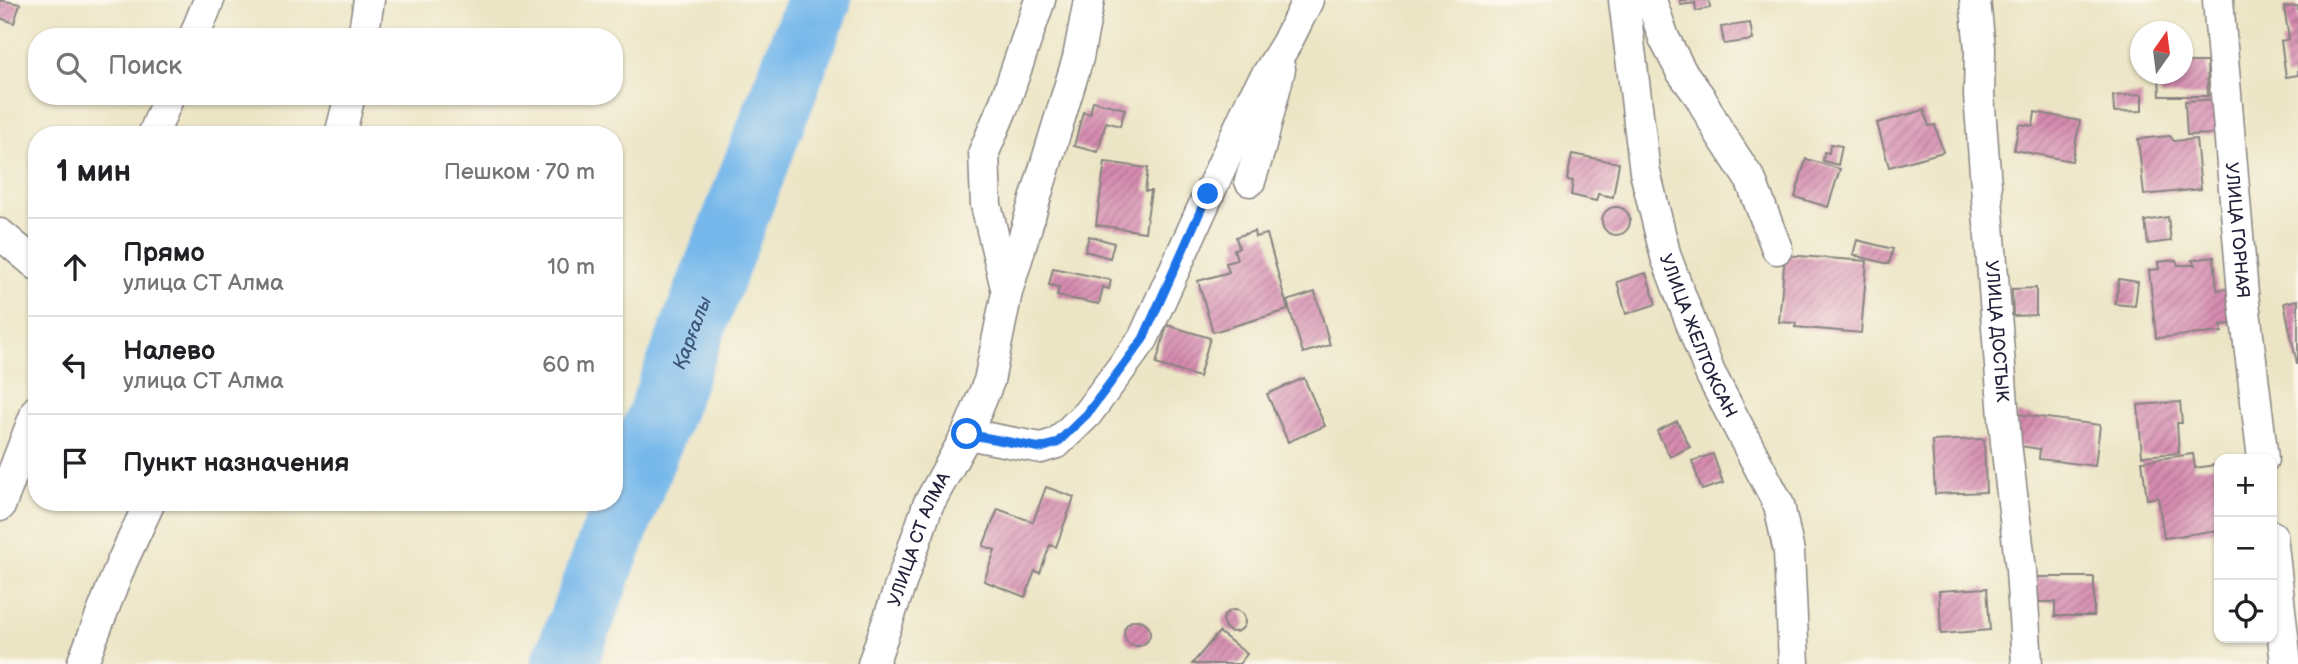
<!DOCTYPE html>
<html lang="ru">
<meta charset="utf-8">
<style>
:root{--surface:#fff;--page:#f2f2f2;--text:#202124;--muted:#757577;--line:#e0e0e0}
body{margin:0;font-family:"Balsamiq Sans",sans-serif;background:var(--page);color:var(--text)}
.controls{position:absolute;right:21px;bottom:21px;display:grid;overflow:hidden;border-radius:14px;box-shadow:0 2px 5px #0004}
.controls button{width:63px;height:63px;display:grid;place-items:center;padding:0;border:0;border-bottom:2px solid var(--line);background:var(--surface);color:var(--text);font:35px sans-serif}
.compass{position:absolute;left:2130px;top:21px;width:63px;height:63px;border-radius:50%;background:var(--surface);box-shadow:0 2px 5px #0004;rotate:14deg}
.stop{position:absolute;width:21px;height:21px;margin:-16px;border:5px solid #1a73e8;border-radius:50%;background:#fff}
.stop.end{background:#1a73e8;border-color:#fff;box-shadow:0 2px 7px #0008}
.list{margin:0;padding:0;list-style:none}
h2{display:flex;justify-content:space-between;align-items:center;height:91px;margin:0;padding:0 28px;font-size:30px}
h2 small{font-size:23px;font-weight:400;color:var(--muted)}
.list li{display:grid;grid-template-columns:46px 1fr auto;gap:21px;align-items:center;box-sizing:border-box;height:98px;padding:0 28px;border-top:2px solid var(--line)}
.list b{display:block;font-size:26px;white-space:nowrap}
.list p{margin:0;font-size:23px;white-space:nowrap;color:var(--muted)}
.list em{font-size:23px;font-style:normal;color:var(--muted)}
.icon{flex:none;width:38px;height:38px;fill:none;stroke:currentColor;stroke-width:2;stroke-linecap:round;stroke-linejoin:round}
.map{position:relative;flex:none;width:2298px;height:664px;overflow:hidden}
.search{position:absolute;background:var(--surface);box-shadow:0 2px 5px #0004;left:28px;top:28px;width:595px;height:77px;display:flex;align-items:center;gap:18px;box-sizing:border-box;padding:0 24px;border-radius:28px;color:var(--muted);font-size:26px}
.panel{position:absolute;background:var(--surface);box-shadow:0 2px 5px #0004;left:28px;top:126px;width:595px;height:385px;border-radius:28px}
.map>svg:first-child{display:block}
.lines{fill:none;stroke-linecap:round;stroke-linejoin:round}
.river{stroke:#76b8eb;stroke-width:65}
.building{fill:url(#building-hatch)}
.minor-casing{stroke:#878480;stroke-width:33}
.minor{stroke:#fff;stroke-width:30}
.route{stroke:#1a73e8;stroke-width:9}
.labels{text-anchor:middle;stroke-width:6;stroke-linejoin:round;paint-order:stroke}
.street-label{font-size:18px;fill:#22223b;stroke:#fbf7ec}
.water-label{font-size:19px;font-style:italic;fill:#3f5679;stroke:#fbf7ec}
</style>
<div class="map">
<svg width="2298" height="664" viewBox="0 0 2298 664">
<defs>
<pattern id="building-hatch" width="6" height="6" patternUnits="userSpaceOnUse" patternTransform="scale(1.75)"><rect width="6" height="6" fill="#d68baf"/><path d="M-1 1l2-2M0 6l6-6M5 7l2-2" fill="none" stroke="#ad7190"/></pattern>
</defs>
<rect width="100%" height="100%" fill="#fbf7ec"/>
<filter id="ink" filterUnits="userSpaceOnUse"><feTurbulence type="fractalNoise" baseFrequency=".0143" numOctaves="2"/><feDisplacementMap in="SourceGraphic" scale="14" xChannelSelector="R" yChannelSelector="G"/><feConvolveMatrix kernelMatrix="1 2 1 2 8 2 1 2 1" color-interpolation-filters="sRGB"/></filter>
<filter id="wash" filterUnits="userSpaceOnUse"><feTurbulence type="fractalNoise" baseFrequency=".00686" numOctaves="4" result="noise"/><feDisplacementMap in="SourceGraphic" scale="28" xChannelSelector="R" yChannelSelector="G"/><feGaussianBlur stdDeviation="1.57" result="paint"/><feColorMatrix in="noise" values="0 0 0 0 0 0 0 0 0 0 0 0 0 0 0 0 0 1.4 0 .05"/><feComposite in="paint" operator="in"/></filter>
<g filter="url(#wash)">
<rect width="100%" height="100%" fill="#ece5c5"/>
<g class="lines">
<path class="river" id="s1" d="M564 664 819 0"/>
</g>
<g id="blocks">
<path class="building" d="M0 0 20 4 14 23 0 18Z
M1680 0H1709L1710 8 1696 11 1695 3 1680 5Z
M2298 6V75L2286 77 2281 41 2289 39 2284 7Z
M1750 23 1753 40 1724 44 1721 27Z
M2182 62H2207L2208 96H2160L2159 74H2182Z
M2142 94V111L2114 112 2113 96Z
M2218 99 2220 134 2187 135 2185 101Z
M1093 101 1125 109 1120 126 1106 122 1098 152 1074 146 1083 112 1090 114Z
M1924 110 1929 126 1935 125 1943 152 1889 167 1877 123Z
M2035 112 2080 121 2072 161 2014 150 2019 124 2033 126Z
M2170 136 2174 141 2196 139 2201 189 2144 195 2138 139Z
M1830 144 1842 146 1838 165 1823 161 1824 152 1829 153Z
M1572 154 1619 163 1613 197 1598 194 1596 201 1571 195 1573 181 1567 180Z
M1806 159 1840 169 1828 207 1795 197Z
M1105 162 1148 168 1145 191H1151L1145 232 1096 225Z
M1602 221a14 14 0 1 1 28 0a14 14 0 1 1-28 0Z
M2168 217 2171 241 2148 244 2145 221Z
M1254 231 1255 237 1267 234 1288 310 1213 332 1198 281 1229 272 1226 263 1237 260 1234 249 1239 248 1236 237Z
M1089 236 1114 243 1110 258 1085 251Z
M1857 240 1893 249 1889 264 1853 255Z
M1785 255 1867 261 1861 333 1795 327 1796 323 1779 322Z
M2214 257 2217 290 2236 288 2239 323 2221 325 2222 332 2156 338 2149 270 2159 269 2158 262 2176 260 2178 265H2195L2192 260Z
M1053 268 1111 280 1109 289 1103 287 1099 304 1057 296 1059 287 1049 285Z
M1646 273 1656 304 1626 314 1617 282Z
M2119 279 2138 282 2135 306 2115 304Z
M2036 288V315L2013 316 2012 289Z
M1315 292 1330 345 1303 353 1287 301Z
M2298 300V364H2297L2284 303Z
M1167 325 1210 338 1199 377 1156 364Z
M1304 378 1325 426 1288 442 1267 394Z
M2180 402 2182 423H2177L2179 453 2142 456 2138 405Z
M2017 414 2100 425 2095 466 2039 459 2040 449 2013 445Z
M1677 421 1690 447 1670 457 1657 431Z
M1984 439 1986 492 1935 494 1932 441Z
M1713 454 1723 483 1702 490 1692 461Z
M2193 454 2195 468 2215 465 2219 496V530L2164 538 2158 497 2147 499 2142 461Z
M1046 487 1074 497 1056 547 1050 545 1040 573 1035 571 1025 597 984 581 995 550 983 546 998 509 1033 522Z
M2036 577H2094V616H2055V602H2036Z
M1987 588 1990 630 1941 634 1939 591Z
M1223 621a11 11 0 1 1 22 0a11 11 0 1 1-22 0Z
M1124 633a13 13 0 1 1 26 0a13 13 0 1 1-26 0Z
M1219 632 1247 654 1239 664H1192Z"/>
</g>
</g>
<g filter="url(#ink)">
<use href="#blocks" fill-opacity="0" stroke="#878480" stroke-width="2"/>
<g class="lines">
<g class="minor-casing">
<g id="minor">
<path id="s2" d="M1624 0 1645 172 1666 257 1710 373 1779 505 1789 552 1794 664"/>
<path d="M1651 0 1664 38 1681 71 1700 97 1719 132 1751 181 1777 249"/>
<path id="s3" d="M1975 0 1980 49 1979 95 2006 443 2021 570 2027 664"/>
<path id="s4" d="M2218 0 2243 294 2263 459"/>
<path d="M194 37 209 0"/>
<path d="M363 37 369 0"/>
<path d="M153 135 169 96"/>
<path d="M340 135 350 96"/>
<path d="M1250 181 1260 149 1280 69"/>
<path d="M0 234 37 265"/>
<path d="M1007 292 1078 58 1089 0"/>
<path d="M967 434 1041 448 1057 443 1087 414 1143 339 1252 99 1286 44 1308 0"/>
<path d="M0 506 37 410"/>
<path d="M2272 536 2286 664"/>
<path d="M82 664 122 562 150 502"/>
<path id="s5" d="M873 664 928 505 967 434 989 381 1007 292 986 205 984 152 1005 102 1040 0"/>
</g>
</g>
<use href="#minor" class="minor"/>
</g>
</g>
<g class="lines" filter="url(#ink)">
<path class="route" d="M967 434 1041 448 1057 443 1087 414 1143 339 1208 194"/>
</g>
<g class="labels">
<g class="street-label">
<text dy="6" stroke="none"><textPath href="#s4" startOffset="231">УЛИЦА ГОРНАЯ</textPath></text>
<text dy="6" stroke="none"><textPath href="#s3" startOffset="332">УЛИЦА ДОСТЫК</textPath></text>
<text dy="6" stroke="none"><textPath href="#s2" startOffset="346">УЛИЦА ЖЕЛТОКСАН</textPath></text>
<text dy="6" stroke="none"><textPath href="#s5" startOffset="133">УЛИЦА СТ АЛМА</textPath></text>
</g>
<g class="water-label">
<text dy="7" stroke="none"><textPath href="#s1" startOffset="355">Қарғалы</textPath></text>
</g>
</g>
</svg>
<div class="controls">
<button>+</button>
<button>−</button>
<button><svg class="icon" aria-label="locate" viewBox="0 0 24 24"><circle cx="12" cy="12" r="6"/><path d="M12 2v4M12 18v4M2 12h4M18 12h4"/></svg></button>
</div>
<svg class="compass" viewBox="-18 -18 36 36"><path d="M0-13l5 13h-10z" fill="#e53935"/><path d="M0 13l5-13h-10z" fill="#757577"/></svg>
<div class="stop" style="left:967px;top:434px"></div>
<div class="stop end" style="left:1208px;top:194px"></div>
<div class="search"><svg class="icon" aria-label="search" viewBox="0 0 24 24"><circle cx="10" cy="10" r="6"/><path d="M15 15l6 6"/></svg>Поиск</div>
<section class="panel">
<h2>1 мин<small>Пешком · 70 m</small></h2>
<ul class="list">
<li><svg class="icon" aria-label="ahead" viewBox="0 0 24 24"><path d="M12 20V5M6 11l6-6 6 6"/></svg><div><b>Прямо</b><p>улица СТ Алма</p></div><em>10 m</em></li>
<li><svg class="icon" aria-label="left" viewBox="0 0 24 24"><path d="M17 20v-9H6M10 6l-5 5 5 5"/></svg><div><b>Налево</b><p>улица СТ Алма</p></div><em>60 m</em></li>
<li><svg class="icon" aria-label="arrive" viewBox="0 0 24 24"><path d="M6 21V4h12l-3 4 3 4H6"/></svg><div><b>Пункт назначения</b></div></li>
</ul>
</section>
</div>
